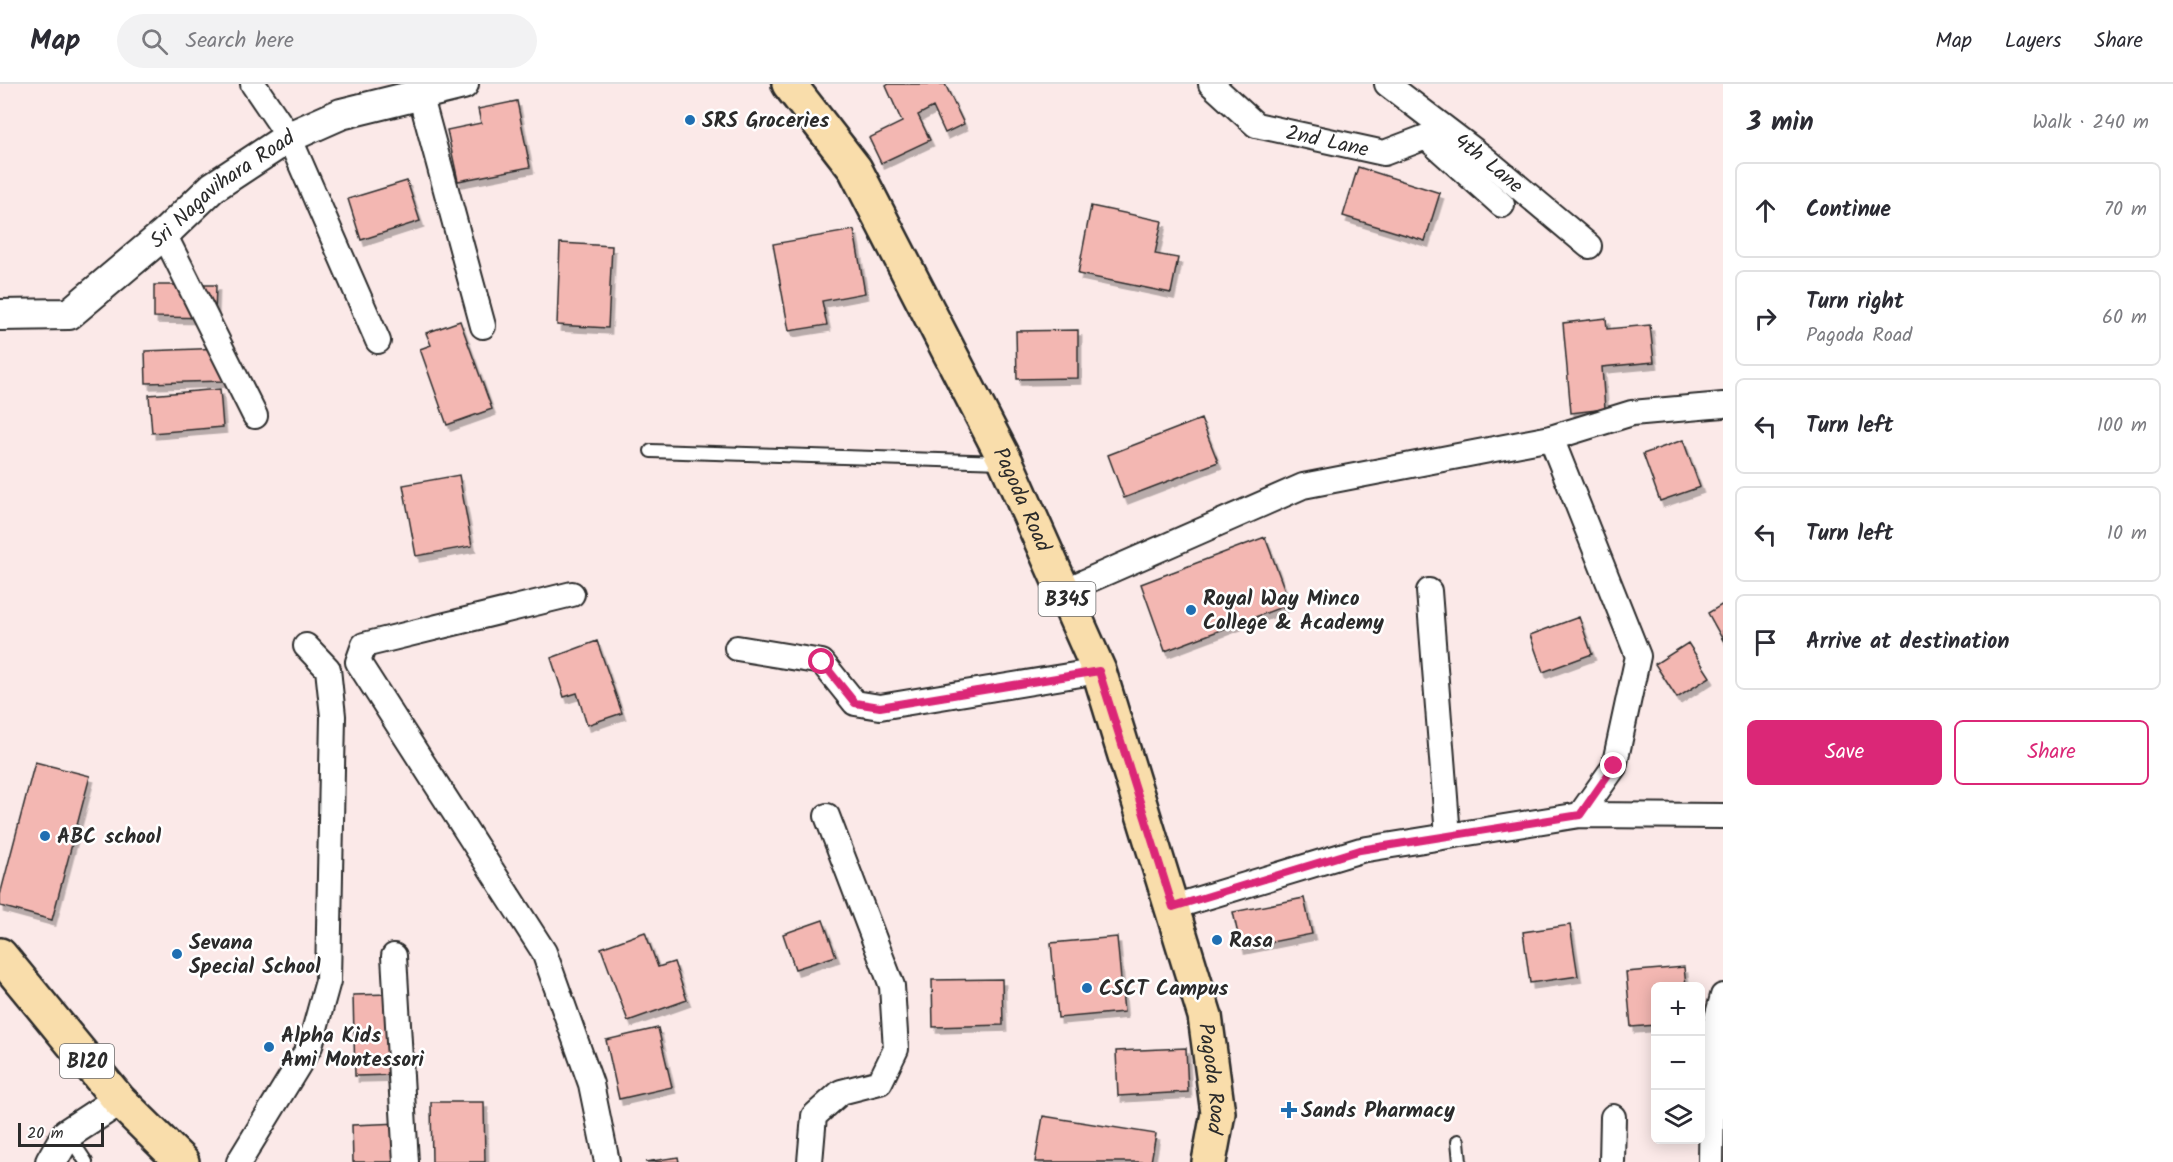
<!DOCTYPE html>
<meta charset="utf-8">
<style>
:root{--surface:#fff;--page:#f2f2f3;--text:#2b2b33;--muted:#7c7c81;--line:#e1e1e2;--accent:#db2777}
body{margin:0;font-family:Kalam,sans-serif;background:var(--page);color:var(--text)}
.controls{position:absolute;right:18px;bottom:18px;display:grid;overflow:hidden;border-radius:9px;box-shadow:0 3px 15px #0003}
.controls button{width:54px;height:54px;display:grid;place-items:center;padding:0;border:0;border-bottom:2px solid var(--line);background:var(--surface);color:var(--text);font:30px sans-serif}
.scale{position:absolute;left:18px;bottom:15px;width:86px;box-sizing:border-box;padding-left:6px;border:3px solid #2b2b2b;border-top:0;font-size:16px;line-height:21px;white-space:nowrap;color:#2b2b2b;-webkit-text-stroke:4px #fff;paint-order:stroke}
.stop{position:absolute;width:18px;height:18px;margin:-14px;border:4px solid #db2777;border-radius:50%;background:#fff}
.stop.end{background:#db2777;border-color:#fff;box-shadow:0 2px 6px #0008}
.list{margin:0;padding:0;list-style:none}
h2{display:flex;justify-content:space-between;align-items:center;height:78px;margin:0;padding:0 24px;font-size:26px}
h2 small{font-size:20px;font-weight:400;color:var(--muted)}
.list li{display:grid;grid-template-columns:39px 1fr auto;gap:18px;align-items:center;box-sizing:border-box;height:96px;margin:0 12px 12px;padding:0 12px;border:2px solid var(--line);border-radius:9px}
.list b{display:block;font-size:22px;white-space:nowrap}
.list p{margin:0;font-size:20px;white-space:nowrap;color:var(--muted)}
.list em{font-size:20px;font-style:normal;color:var(--muted)}
.actions{display:flex;gap:12px;padding:18px 24px}
.actions a{flex:1;padding:14px 0;border:2px solid var(--accent);border-radius:9px;text-align:center;font-size:21px;color:var(--accent)}
.actions .main{background:var(--accent);color:#fff}
.icon{flex:none;width:33px;height:33px;fill:none;stroke:currentColor;stroke-width:2;stroke-linecap:round;stroke-linejoin:round}
.map{position:relative;flex:none;width:1723px;height:1078px;overflow:hidden}
header{display:flex;align-items:center;gap:36px;box-sizing:border-box;height:84px;padding:0 30px;background:var(--surface);border-bottom:2px solid var(--line)}
header strong{font-size:28px}
nav{display:flex;gap:33px;margin-inline-start:auto;font-size:21px}
.search{width:420px;height:54px;background:var(--page);display:flex;align-items:center;gap:15px;box-sizing:border-box;padding:0 21px;border-radius:33px;color:var(--muted);font-size:22px}
main{display:flex}
aside{flex:1;background:var(--surface)}
.map>svg:first-child{display:block}
.building{fill:#f3b7b2;stroke:#2b2b2b;stroke-width:1.5;filter:url(#shadow)}
.lines{fill:none;stroke-linecap:round;stroke-linejoin:round}
.service-casing{stroke:#2b2b2b;stroke-width:16}
.minor-casing{stroke:#2b2b2b;stroke-width:28}
.tertiary-casing{stroke:#2b2b2b;stroke-width:34}
.primary-casing{stroke:#2b2b2b;stroke-width:38}
.service{stroke:#fff;stroke-width:12}
.minor{stroke:#fff;stroke-width:24}
.tertiary{stroke:#fff;stroke-width:30}
.primary{stroke:#f9ddab;stroke-width:33}
.route{stroke:#db2777;stroke-width:8}
.poi-dot{fill:#1f6fb2;stroke:#fff;stroke-width:2}
.labels{text-anchor:middle;stroke-width:5;stroke-linejoin:round;paint-order:stroke}
.shield{fill:#fff;stroke:#6b6b6b;stroke-width:1.5}
.shield-label{font-size:20px;font-weight:bold;fill:#2b2b2b}
.poi-label{font-size:21px;font-weight:bold;fill:#2b2b2b;stroke:#fff;text-anchor:start}
.street-label{font-size:21px;fill:#2b2b2b;stroke:#fff}
</style>
<header>
<strong>Map</strong>
<div class="search"><svg class="icon" aria-label="search" viewBox="0 0 24 24"><circle cx="10" cy="10" r="6"/><path d="M15 15l6 6"/></svg>Search here</div>
<nav><a>Map</a><a>Layers</a><a>Share</a></nav>
</header>
<main>
<div class="map">
<svg width="1723" height="1078" viewBox="0 0 1723 1078">
<defs>
<filter id="shadow"><feDropShadow dx="3.5" dy="6" stdDeviation="0" flood-color="#0004"/></filter>
</defs>
<rect width="100%" height="100%" fill="#fbe9e8"/>
<filter id="ink" filterUnits="userSpaceOnUse"><feTurbulence type="fractalNoise" baseFrequency=".0167" numOctaves="2"/><feDisplacementMap in="SourceGraphic" scale="12" xChannelSelector="R" yChannelSelector="G"/><feConvolveMatrix kernelMatrix="1 2 1 2 8 2 1 2 1" color-interpolation-filters="sRGB"/></filter>
<g filter="url(#ink)">
<path class="building" d="M889 0H945L964 40 945 49 933 23 918 31 930 56 881 79 869 54 902 38 886 2Z
M517 17 530 83 458 97 447 46 481 39 478 25Z
M1358 83 1440 109 1425 157 1343 132Z
M407 97 420 137 361 156 348 115Z
M1091 122 1162 137 1155 170 1178 174 1171 209 1078 190Z
M854 146 865 209 822 217 827 241 789 247 773 160Z
M560 159 612 162 608 244 557 241Z
M154 201H216L215 234 154 233Z
M1606 234 1607 245 1650 241 1654 278 1602 283 1605 325 1571 329 1563 239Z
M460 237 492 325 447 341 420 265 431 261 426 249Z
M1078 246V294L1017 295 1016 247Z
M224 264 225 297 146 299 145 267Z
M220 305 223 343 152 349 149 311Z
M1201 335 1218 378 1124 414 1108 371Z
M1683 356 1700 403 1660 417 1643 370Z
M459 391 472 462 416 472 403 401Z
M1265 453 1290 520 1165 567 1141 500Z
M1723 520V556L1708 529Z
M1579 533 1592 570 1543 588 1530 551Z
M597 557 622 629 587 641 577 609 564 613 551 574Z
M1688 559 1710 593 1677 614 1655 580Z
M35 678 90 692 52 836 0 822V811Z
M1304 814 1312 850 1241 864 1233 828Z
M823 836 836 872 795 885 783 850Z
M1570 841 1578 892 1530 899 1523 848Z
M645 848 658 883 674 878 687 916 628 937 601 864Z
M1117 853 1124 928 1058 934 1051 859Z
M1684 883 1686 902H1656V941L1631 943 1626 888Z
M1002 895 1003 941 933 943 932 896Z
M390 910 392 991 355 992 353 911Z
M658 944 672 1003 619 1015 606 956Z
M1186 964 1188 1008 1118 1012 1116 967Z
M431 1018H484L485 1078H432Z
M1043 1032 1156 1050 1151 1078H1035Z
M401 1039 402 1078H353L352 1041Z
M678 1073 679 1078H645Z"/>
<g class="lines">
<g class="service-casing">
<path id="service" d="M651 367 1003 378
M68 1051 86 1078
M1458 1057 1460 1078"/>
</g>
<g class="minor-casing">
<g id="minor">
<path d="M253 0 289 53 378 257"/>
<path id="s1" d="M1211 0 1256 41 1384 69 1426 53 1502 121"/>
<path id="s2" d="M1387 0 1484 74 1589 162"/>
<path d="M420 10 483 242"/>
<path d="M164 150 255 332"/>
<path d="M1551 354 1638 572 1614 683 1580 731"/>
<path d="M1064 507 1303 402 1551 354 1632 329 1723 321"/>
<path d="M1429 507 1448 752"/>
<path d="M572 510 364 561 358 578 544 868 591 1000 607 1078"/>
<path d="M737 564 822 578 855 619 880 623 1099 587"/>
<path d="M1173 823 1361 766 1580 731 1723 732"/>
<path d="M394 872 406 1078"/>
<path d="M239 1078 310 962 328 897 333 632 328 585 306 562"/>
<path d="M810 1078 814 1032 841 1008 880 998 896 965 892 902 827 732"/>
<path d="M1612 1078 1613 1033"/>
<path d="M1711 1078 1713 949 1723 912"/>
</g>
</g>
<g class="tertiary-casing">
<g id="tertiary">
<path id="s3" d="M0 231 69 230 164 150 213 103 289 53 341 30 463 0"/>
<path d="M51 1078 67 1050 119 1016"/>
</g>
</g>
<g class="primary-casing">
<g id="primary">
<path id="s4" d="M789 0 855 85 1006 378 1099 587 1205 932 1218 1029 1209 1078"/>
<path d="M0 871 119 1016 182 1078"/>
</g>
</g>
<use href="#service" class="service"/>
<use href="#minor" class="minor"/>
<use href="#tertiary" class="tertiary"/>
<use href="#primary" class="primary"/>
</g>
</g>
<g class="lines" filter="url(#ink)">
<path class="route" d="M822 578 855 619 880 623 1099 587 1173 823 1360 766 1580 731 1614 682"/>
</g>
<g class="poi-dot">
<circle cx="690" cy="36" r="6"/>
<circle cx="1191" cy="526" r="6"/>
<circle cx="45" cy="752" r="6"/>
<circle cx="1217" cy="856" r="6"/>
<circle cx="177" cy="870" r="6"/>
<circle cx="1087" cy="904" r="6"/>
<circle cx="269" cy="963" r="6"/>
<path d="M1286 1017h6v6h6v6h-6v6h-6v-6h-6v-6h6z"/>
</g>
<g class="labels">
<g class="shield">
<rect x="1038.5" y="498" width="57" height="34" rx="4.5"/>
<rect x="60" y="960" width="54" height="34" rx="4.5"/>
</g>
<g class="shield-label">
<text x="1067" y="522">B345</text>
<text x="87" y="984">B120</text>
</g>
<g class="poi-label">
<text x="702" y="43">SRS Groceries</text>
<text x="1203" y="521">Royal Way Minco<tspan x="1203" dy="24">College &amp; Academy</tspan></text>
<text x="57" y="759">ABC school</text>
<text x="1229" y="863">Rasa</text>
<text x="189" y="865">Sevana<tspan x="189" dy="24">Special School</tspan></text>
<text x="1099" y="911">CSCT Campus</text>
<text x="281" y="958">Alpha Kids<tspan x="281" dy="24">Ami Montessori</tspan></text>
<text x="1301" y="1033">Sands Pharmacy</text>
</g>
<g class="street-label">
<text dy="7" stroke="none"><textPath href="#s1" startOffset="134">2nd Lane</textPath></text>
<text dy="7" stroke="none"><textPath href="#s2" startOffset="129">4th Lane</textPath></text>
<text dy="7" stroke="none"><textPath href="#s3" startOffset="267">Sri Nagavihara Road</textPath></text>
<text dy="7" stroke="none"><textPath href="#s4" startOffset="478">Pagoda Road</textPath></text>
<text dy="7" stroke="none"><textPath href="#s4" startOffset="1090">Pagoda Road</textPath></text>
</g>
</g>
</svg>
<div class="controls">
<button>+</button>
<button>−</button>
<button><svg class="icon" aria-label="layers" viewBox="0 0 24 24"><path d="M12 4l9 5-9 5-9-5zM3 14l9 5 9-5"/></svg></button>
</div>
<div class="scale">20 m</div>
<div class="stop" style="left:822px;top:578px"></div>
<div class="stop end" style="left:1614px;top:682px"></div>
</div>
<aside>
<h2>3 min<small>Walk · 240 m</small></h2>
<ul class="list">
<li><svg class="icon" aria-label="ahead" viewBox="0 0 24 24"><path d="M12 20V5M6 11l6-6 6 6"/></svg><div><b>Continue</b></div><em>70 m</em></li>
<li><svg class="icon" aria-label="right" viewBox="0 0 24 24"><path d="M7 20v-9h11M14 6l5 5-5 5"/></svg><div><b>Turn right</b><p>Pagoda Road</p></div><em>60 m</em></li>
<li><svg class="icon" aria-label="left" viewBox="0 0 24 24"><path d="M17 20v-9H6M10 6l-5 5 5 5"/></svg><div><b>Turn left</b></div><em>100 m</em></li>
<li><svg class="icon" aria-label="left" viewBox="0 0 24 24"><path d="M17 20v-9H6M10 6l-5 5 5 5"/></svg><div><b>Turn left</b></div><em>10 m</em></li>
<li><svg class="icon" aria-label="arrive" viewBox="0 0 24 24"><path d="M6 21V4h12l-3 4 3 4H6"/></svg><div><b>Arrive at destination</b></div></li>
</ul>
<div class="actions"><a class="main">Save</a><a>Share</a></div>
</aside>
</main>
